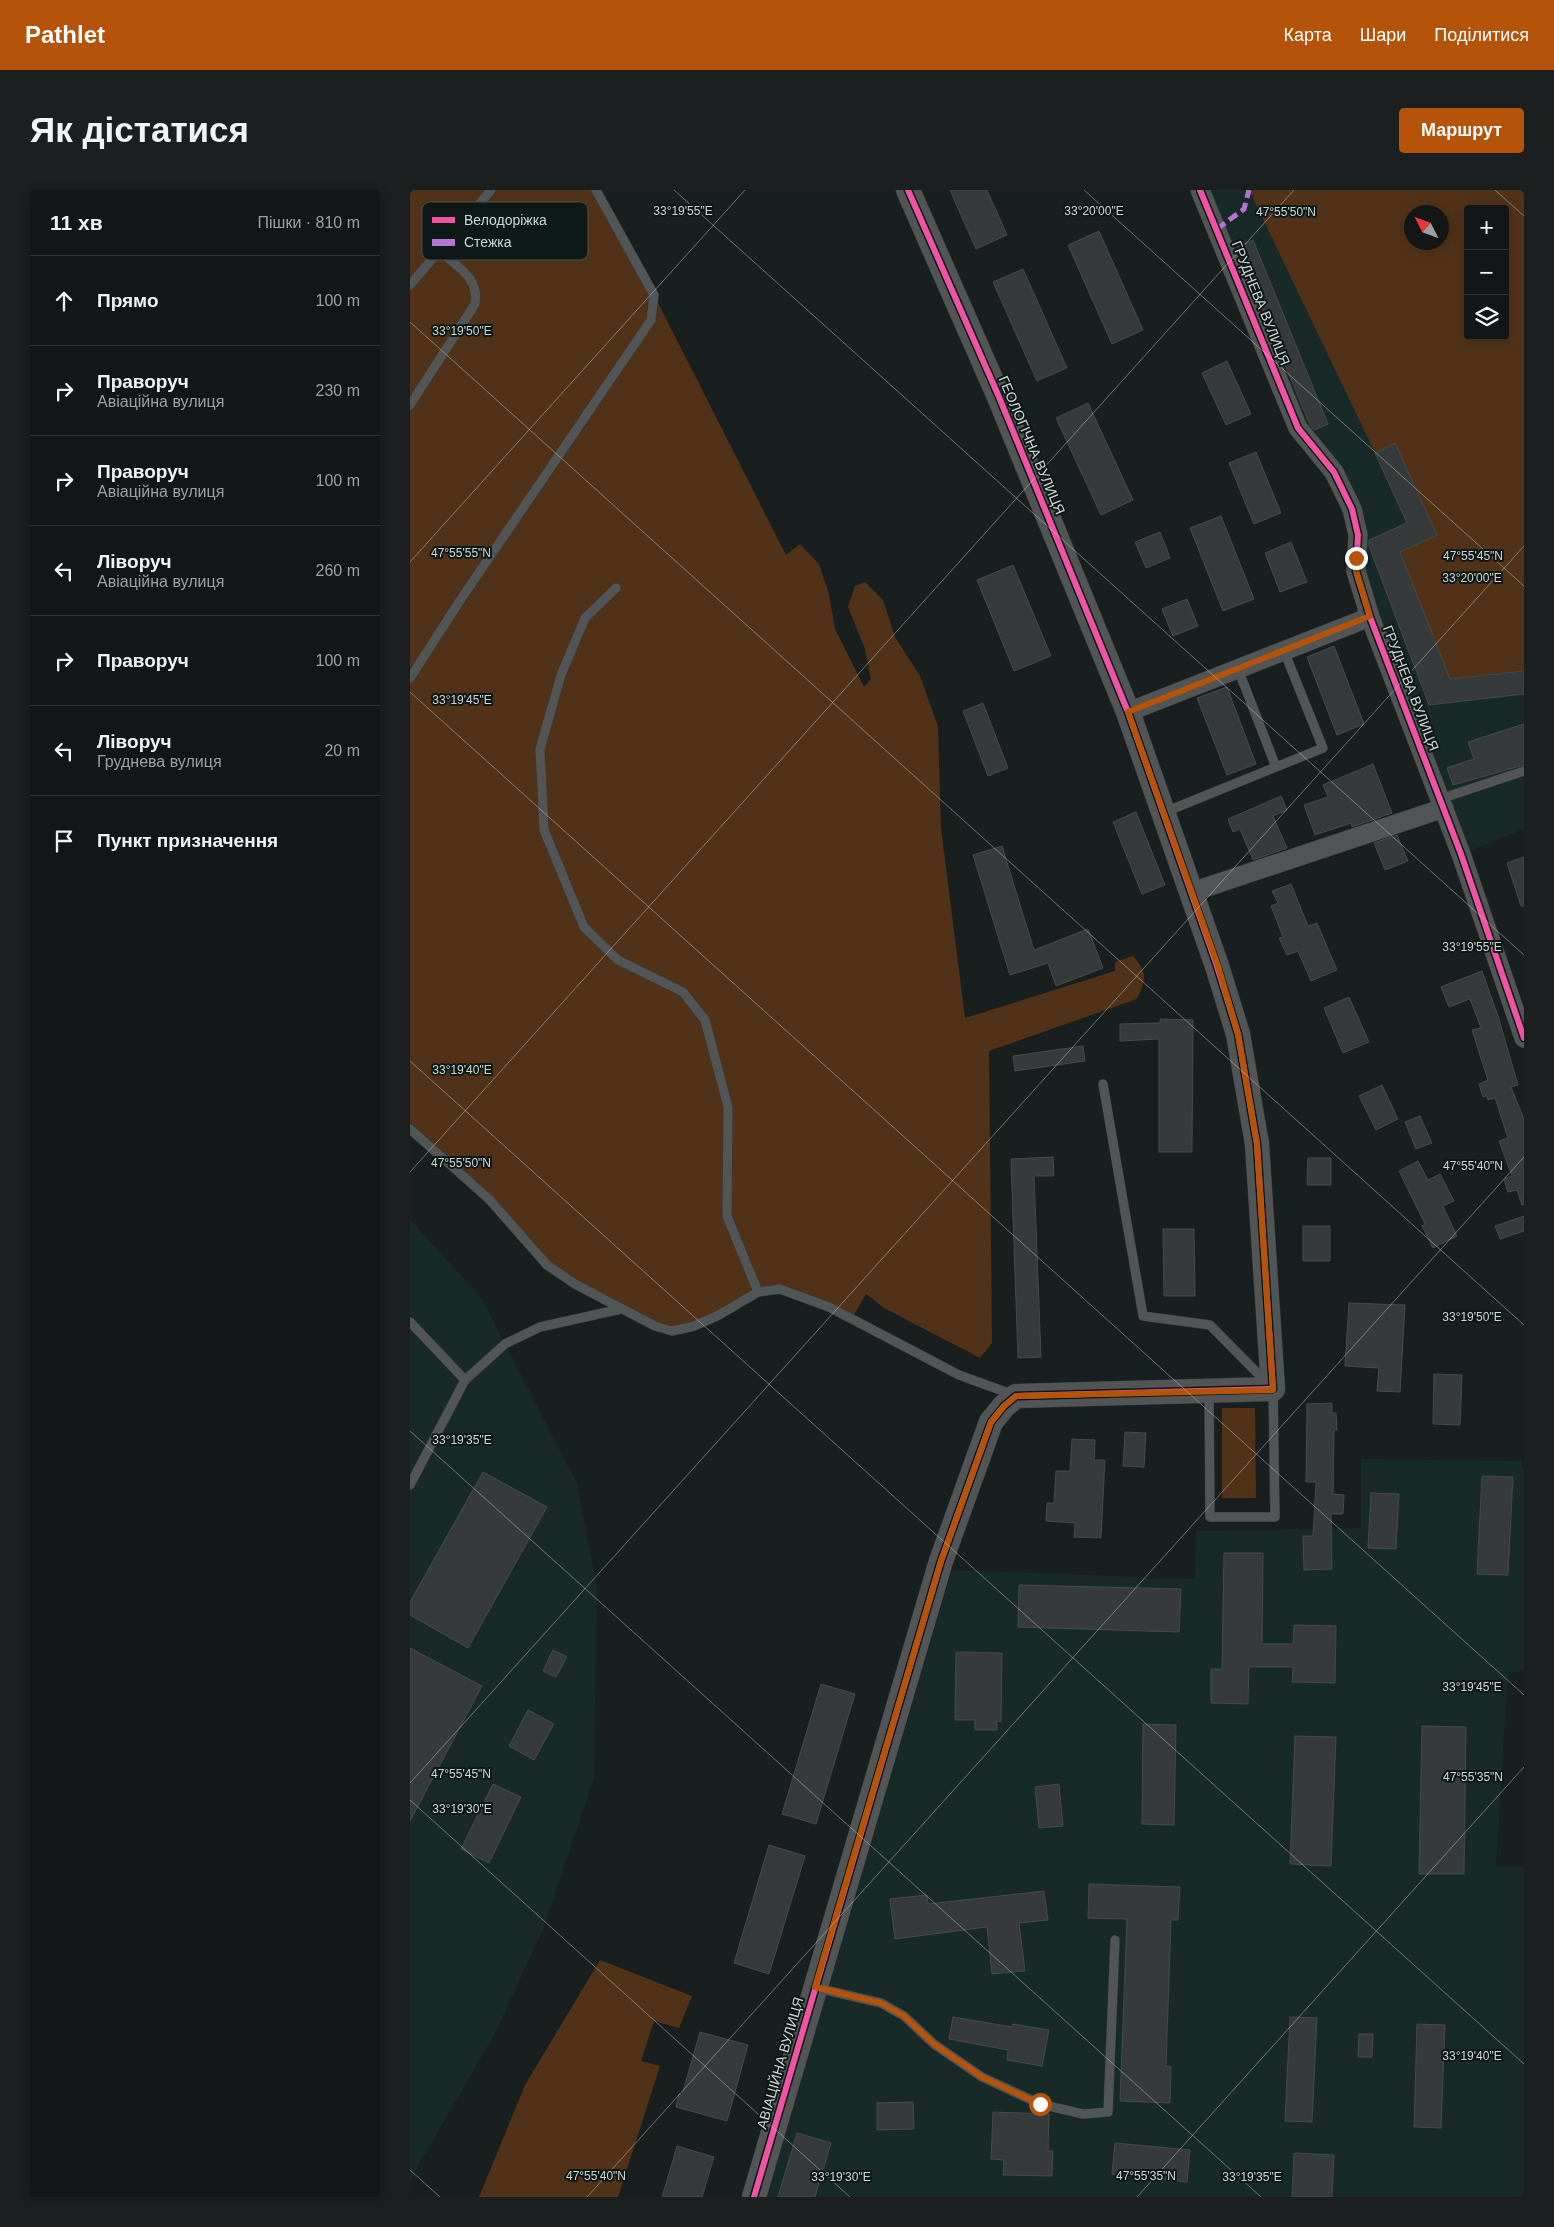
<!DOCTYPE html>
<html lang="uk">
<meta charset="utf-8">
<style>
:root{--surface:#131616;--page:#1c1f1f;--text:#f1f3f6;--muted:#9d9fa1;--line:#323535;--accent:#b45309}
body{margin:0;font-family:Arial,sans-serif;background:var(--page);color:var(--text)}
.controls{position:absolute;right:15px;top:15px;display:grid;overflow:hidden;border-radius:5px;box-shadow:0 2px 12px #0003}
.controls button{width:45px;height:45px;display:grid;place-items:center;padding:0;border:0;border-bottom:1px solid var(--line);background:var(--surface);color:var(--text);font:25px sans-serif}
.compass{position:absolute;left:994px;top:15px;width:45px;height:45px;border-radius:50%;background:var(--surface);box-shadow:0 2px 12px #0003;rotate:312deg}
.stop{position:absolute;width:15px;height:15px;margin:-11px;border:4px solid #b45309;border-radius:50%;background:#fff}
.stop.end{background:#b45309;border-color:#fff;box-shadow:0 1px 5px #0008}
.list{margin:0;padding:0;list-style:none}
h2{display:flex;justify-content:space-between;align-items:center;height:65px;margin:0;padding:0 20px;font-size:21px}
h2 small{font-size:16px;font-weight:400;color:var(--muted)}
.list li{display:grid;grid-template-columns:32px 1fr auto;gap:15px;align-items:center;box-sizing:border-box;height:90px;padding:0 20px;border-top:1px solid var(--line)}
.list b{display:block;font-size:19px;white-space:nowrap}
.list p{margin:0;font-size:16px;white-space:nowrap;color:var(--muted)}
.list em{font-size:16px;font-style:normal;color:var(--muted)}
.icon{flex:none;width:28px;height:28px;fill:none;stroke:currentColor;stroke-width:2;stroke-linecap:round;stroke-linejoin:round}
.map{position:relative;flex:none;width:1114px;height:2007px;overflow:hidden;border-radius:5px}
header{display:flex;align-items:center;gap:30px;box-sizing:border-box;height:70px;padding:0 25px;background:var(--accent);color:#fff}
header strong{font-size:24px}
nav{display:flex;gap:28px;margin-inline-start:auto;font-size:18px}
.intro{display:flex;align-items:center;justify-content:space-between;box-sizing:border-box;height:120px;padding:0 30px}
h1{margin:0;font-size:35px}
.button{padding:12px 22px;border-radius:5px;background:var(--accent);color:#fff;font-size:18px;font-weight:700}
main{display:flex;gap:30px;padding:0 30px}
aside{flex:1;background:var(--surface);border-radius:5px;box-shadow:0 2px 12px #0003}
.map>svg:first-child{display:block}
.built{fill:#182a28}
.green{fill:#513219;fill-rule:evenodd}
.building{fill:#363a3a;stroke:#454a4a}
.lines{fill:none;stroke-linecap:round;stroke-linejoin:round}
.service-casing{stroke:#353939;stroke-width:10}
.minor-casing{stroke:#353939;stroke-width:20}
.tertiary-casing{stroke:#353939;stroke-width:25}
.service{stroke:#515555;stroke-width:9}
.minor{stroke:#515555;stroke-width:19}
.tertiary{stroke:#515555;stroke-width:24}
.quiet{stroke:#b673d3;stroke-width:5;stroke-dasharray:10 5;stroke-linecap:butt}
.cycleway-casing{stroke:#0d1817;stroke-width:9}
.cycleway{stroke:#f153a3;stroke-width:6}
.route{stroke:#b45309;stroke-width:6}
.ticks{fill:none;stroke:#ced6d5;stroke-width:1;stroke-opacity:0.45}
.labels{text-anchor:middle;stroke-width:4;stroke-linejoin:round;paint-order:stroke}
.street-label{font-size:14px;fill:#ced6d5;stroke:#0d1817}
.key{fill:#0d1817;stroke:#475150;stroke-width:1}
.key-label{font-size:14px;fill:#ced6d5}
.ticks-label{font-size:12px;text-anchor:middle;fill:#ced6d5;stroke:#0d1817;stroke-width:4;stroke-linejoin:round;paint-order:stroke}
</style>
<header>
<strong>Pathlet</strong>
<nav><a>Карта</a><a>Шари</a><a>Поділитися</a></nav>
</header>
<div class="intro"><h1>Як дістатися</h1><a class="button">Маршрут</a></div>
<main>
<aside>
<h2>11 хв<small>Пішки · 810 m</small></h2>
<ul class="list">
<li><svg class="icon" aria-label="ahead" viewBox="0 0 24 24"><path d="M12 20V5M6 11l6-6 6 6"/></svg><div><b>Прямо</b></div><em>100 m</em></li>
<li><svg class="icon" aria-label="right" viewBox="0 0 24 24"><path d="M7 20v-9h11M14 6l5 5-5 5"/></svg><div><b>Праворуч</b><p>Авіаційна вулиця</p></div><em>230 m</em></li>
<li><svg class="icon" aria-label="right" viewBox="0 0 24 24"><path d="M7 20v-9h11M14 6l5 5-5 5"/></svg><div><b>Праворуч</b><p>Авіаційна вулиця</p></div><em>100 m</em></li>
<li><svg class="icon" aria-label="left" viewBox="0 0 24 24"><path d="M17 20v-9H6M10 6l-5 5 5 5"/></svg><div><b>Ліворуч</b><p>Авіаційна вулиця</p></div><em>260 m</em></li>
<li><svg class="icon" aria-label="right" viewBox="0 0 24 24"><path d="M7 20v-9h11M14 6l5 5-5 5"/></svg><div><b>Праворуч</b></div><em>100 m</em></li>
<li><svg class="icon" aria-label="left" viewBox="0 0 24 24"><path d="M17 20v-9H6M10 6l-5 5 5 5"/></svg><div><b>Ліворуч</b><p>Груднева вулиця</p></div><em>20 m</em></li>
<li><svg class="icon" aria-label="arrive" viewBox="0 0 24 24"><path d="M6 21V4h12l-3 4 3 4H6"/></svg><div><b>Пункт призначення</b></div></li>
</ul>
</aside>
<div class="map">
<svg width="1114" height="2007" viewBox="0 0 1114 2007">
<rect width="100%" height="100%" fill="#191e1e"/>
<path class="built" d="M790 0H839L965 262 985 253 1027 345 1114 481V639L1051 664 960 427 948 345 910 267Z
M0 1029 73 1110 123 1208 167 1294 187 1397 184 1588 133 1740 84 1845 0 1990Z
M951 1269 1111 1271 1114 1282V1481L1098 1483 1086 1676H1114V2007H357L542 1380 785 1389 786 1341 951 1338Z"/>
<path class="green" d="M0 0H186L244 105 376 365 390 354 409 374 419 404 425 439 454 497 461 489 455 459 438 417 445 396 455 392 473 410 485 447 510 486 528 536 531 638 555 828 705 781V772L723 766C738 783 736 789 727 809L579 861 582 1153 570 1168 474 1118 456 1104 442 1128 370 1099 348 1102 329 1113 262 1141 137 1075 115 1048 0 939Z
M839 0H1114V481L1040 489 990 362 1027 345 985 253 965 263ZM1058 19H1095V146H1058ZM1002 22H1032V52H1002Z
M812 1218H845L846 1308H812Z
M190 1770 282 1806 269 1838 244 1831 231 1871 250 1876 208 2007H69L115 1895Z"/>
<path class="building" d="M540 0H577L597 45 566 59Z
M689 41 733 140 702 154 658 55Z
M843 50 918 234 904 240 899 233 827 57Z
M613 79 657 178 627 191 583 92Z
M817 171 841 224 816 235 792 183Z
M678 213 723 310 691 325 646 228Z
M985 253 1027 345 990 362 1040 489 1114 481V504L1019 515 959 356V350L997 333 965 263Z
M846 262 871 323 844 334 819 273Z
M811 326 844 409 813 421 780 338Z
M750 342 760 368 736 378 725 352Z
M881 352 897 392 870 402 855 363Z
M603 375 641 466 604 481 567 390Z
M777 409 788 436 763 446 752 419Z
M924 456 954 534 927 545 897 467Z
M817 497 846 574 817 585 787 508Z
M573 513 598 578 578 586 553 521Z
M1114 534V575L1043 595 1037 578 1064 569 1058 552Z
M963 574 982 623 942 637 941 633 905 645 894 615 918 607 913 595Z
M871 606 877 620 863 626 877 658 843 670 830 639 823 642 818 629Z
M726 622 755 695 732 704 703 632Z
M987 645 998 671 975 680 964 653Z
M592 656 624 760 678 739 693 778 646 796 638 773 600 785 563 665Z
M1114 667V716H1111L1097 673Z
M881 694 898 736 907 733 927 780 901 791 888 761 877 765 869 748 873 747 861 716 868 713 862 701Z
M1072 781 1088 826 1108 895 1101 897 1114 929V1015H1112L1107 1000 1098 1002 1094 989 1102 986 1089 951 1098 948 1085 908 1078 910 1077 906 1073 907 1069 894 1078 890 1062 840 1071 838 1060 809 1039 817 1031 797Z
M939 807 959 852 933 863 914 818Z
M750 829 783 830 782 962H749V849L710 851V834L750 833Z
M673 856 675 871 605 881 603 866Z
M972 895 988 929 966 940 949 906Z
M1010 926 1022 953 1006 959 995 932Z
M643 967 644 986H624L631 1167 608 1168 601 969Z
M898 968H921V995H897Z
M1008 971 1018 990 1030 984 1044 1011 1033 1016 1047 1046 1023 1058 1012 1036 1015 1034 989 981Z
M1114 1026V1041L1090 1049 1085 1036Z
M893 1036H920V1071H893Z
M753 1039H784L785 1106H754Z
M939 1113 995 1115 990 1202 967 1201 969 1178 935 1176Z
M1024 1184 1052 1185 1050 1235 1023 1234Z
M922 1213V1223H926L927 1240H924L923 1304 934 1305 933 1324H921L922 1379 894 1380 893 1346H903L906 1292H896L897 1214Z
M715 1242 736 1243 734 1277 713 1276Z
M662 1249 685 1250 684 1270H695L691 1348 664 1347 665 1333 636 1331 637 1313H644L646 1281H660Z
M73 1282 137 1317 58 1458 0 1425V1412Z
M1072 1286 1103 1287 1098 1385 1067 1384Z
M961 1303 989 1304 986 1359 958 1358Z
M814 1363H853L852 1454H883L884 1435 926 1436 925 1493 882 1492 883 1477H839L838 1514 801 1513V1479H812Z
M609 1395 771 1399 769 1442 608 1437Z
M0 1458 72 1496 0 1631Z
M143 1460 157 1467 146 1487 133 1481Z
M546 1462 592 1463 591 1532 587 1531V1540H565V1530H545Z
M411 1494 445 1504 406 1634 372 1624Z
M118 1520 144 1534 124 1570 99 1556Z
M733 1534 766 1535 764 1635 732 1634Z
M1012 1536 1056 1537 1054 1684H1009Z
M885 1546 926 1547 921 1676 880 1674Z
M83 1594 111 1607 79 1673 51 1659Z
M649 1594 653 1636 629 1638 625 1597Z
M359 1655 395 1666 359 1784 324 1773Z
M679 1694 770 1697 768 1730H761L756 1876 761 1877 760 1913 710 1911 717 1729 678 1728Z
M634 1701 638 1730 609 1733 615 1781 582 1784 577 1737 485 1749 480 1709 517 1705 518 1714Z
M543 1827 602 1837 603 1834 639 1840 632 1876 597 1870 598 1860 539 1849Z
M880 1827 907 1828 902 1932 875 1931Z
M1007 1834 1035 1835 1031 1938 1004 1937Z
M290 1842 338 1855 317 1931 266 1917 269 1904 272 1905Z
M949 1844H963L962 1867H948Z
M503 1912 504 1939 467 1940V1913Z
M583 1922 639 1924 638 1961H643L642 1986 593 1985 594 1970 581 1969Z
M387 1943 421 1953 405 2007H368Z
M705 1953 780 1960 777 1992 702 1984Z
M267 1956 304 1967 292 2007H252Z
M884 1963 924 1965 922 2007H882Z"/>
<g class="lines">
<g class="service-casing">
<path id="service" d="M0 95 81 0
M0 215 65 114C70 88 47 77 30 61
M206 398 175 428 151 485 130 559 134 640 174 737 208 770 273 802 295 830 318 917 317 1026 348 1102
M828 479 866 577
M0 488 51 409 241 130 244 105 186 0
M1030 609 1114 581
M755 622 913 558 874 461
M693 894 733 1126 800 1135 863 1199 865 1327H800L799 1202
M0 939 79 1009 137 1075 165 1094 245 1136 262 1141 284 1136 307 1126 348 1102 370 1099 419 1117 549 1185 604 1205
M0 1132 55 1190
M0 1295 55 1190 95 1154 130 1137 211 1119
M407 1798 471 1813 494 1826 524 1854 572 1887 630 1914 673 1924 698 1922 705 1750"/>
</g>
<g class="minor-casing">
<path id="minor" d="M790 0 888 238 924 282 942 319 948 345 946 381 960 427 1051 664 1114 848
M718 522 960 427
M782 702 1034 618"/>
</g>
<g class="tertiary-casing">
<path id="tertiary" d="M344 2007 531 1371 581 1232 594 1216 606 1206 863 1199 847 954 828 844 807 776 718 522 589 207 498 0"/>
</g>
<use href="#service" class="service"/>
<use href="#minor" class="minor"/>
<use href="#tertiary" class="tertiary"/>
<path class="quiet" d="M807 39 834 19 839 0"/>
<g class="cycleway-casing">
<path id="cycleway" d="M790 0 888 238 924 282 942 319 948 345 946 381 960 427 1051 664 1114 848
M344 2007 531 1371 581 1232 594 1216 606 1206 863 1199 847 954 828 844 807 776 718 522 589 207 498 0"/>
</g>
<use href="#cycleway" class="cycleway"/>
</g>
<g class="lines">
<path class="route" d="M630 1914 572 1887 524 1854 494 1826 471 1813 405 1797 531 1371 581 1232 594 1216 606 1206 863 1200 847 954 828 844 808 776 718 522 960 426 946 380V368"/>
</g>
<path class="ticks" d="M264 0 1114 765M674 0 1114 396M1085 0 1114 26M0 132 1114 1135M0 372 335 0M0 502 1114 1505M0 871 1114 1874M0 982 884 0M0 1241 851 2007M0 1593 1114 356M0 1610 440 2007M0 1980 30 2007M177 2007 1114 967M727 2007 1114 1577"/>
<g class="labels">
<g class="street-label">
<text transform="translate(851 113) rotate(68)" y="5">ГРУДНЕВА ВУЛИЦЯ</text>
<text transform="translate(622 255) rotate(67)" y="5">ГЕОЛОГІЧНА ВУЛИЦЯ</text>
<text transform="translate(1001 498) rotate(69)" y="5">ГРУДНЕВА ВУЛИЦЯ</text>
<text transform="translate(370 1873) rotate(-74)" y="5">АВІАЦІЙНА ВУЛИЦЯ</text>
</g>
</g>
<rect x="12" y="12" width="166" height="58" rx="8" class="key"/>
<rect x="22" y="27" width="23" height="6" fill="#f153a3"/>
<rect x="22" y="49" width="23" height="7" fill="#b673d3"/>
<g class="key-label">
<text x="54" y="35">Велодоріжка</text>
<text x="54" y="57">Стежка</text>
</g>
<g class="ticks-label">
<text x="273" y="25">33°19'55"E</text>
<text x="684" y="25">33°20'00"E</text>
<text x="876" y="26">47°55'50"N</text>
<text x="52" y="145">33°19'50"E</text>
<text x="51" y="367">47°55'55"N</text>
<text x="1063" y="370">47°55'45"N</text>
<text x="1062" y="392">33°20'00"E</text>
<text x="52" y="514">33°19'45"E</text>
<text x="1062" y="761">33°19'55"E</text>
<text x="52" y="884">33°19'40"E</text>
<text x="51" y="977">47°55'50"N</text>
<text x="1063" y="980">47°55'40"N</text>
<text x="1062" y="1131">33°19'50"E</text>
<text x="52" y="1254">33°19'35"E</text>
<text x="1062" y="1501">33°19'45"E</text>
<text x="51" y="1588">47°55'45"N</text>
<text x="1063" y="1591">47°55'35"N</text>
<text x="52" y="1623">33°19'30"E</text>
<text x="1062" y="1870">33°19'40"E</text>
<text x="186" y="1990">47°55'40"N</text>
<text x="736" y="1990">47°55'35"N</text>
<text x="431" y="1991">33°19'30"E</text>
<text x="842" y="1991">33°19'35"E</text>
</g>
</svg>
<div class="controls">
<button>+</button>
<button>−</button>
<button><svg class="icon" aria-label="layers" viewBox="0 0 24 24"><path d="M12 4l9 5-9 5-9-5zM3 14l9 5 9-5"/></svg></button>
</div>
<svg class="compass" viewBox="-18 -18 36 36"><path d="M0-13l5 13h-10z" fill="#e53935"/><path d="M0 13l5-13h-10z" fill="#9d9fa1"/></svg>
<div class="stop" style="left:630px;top:1914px"></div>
<div class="stop end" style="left:946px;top:368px"></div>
</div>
</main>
